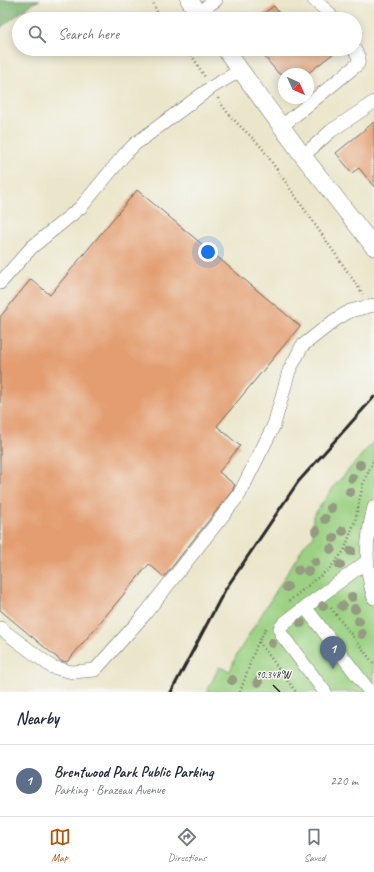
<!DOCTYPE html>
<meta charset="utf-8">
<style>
:root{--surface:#fff;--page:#f6f6f7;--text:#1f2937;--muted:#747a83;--line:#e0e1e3;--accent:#b45309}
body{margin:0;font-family:Caveat,sans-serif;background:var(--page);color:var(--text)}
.compass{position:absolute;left:278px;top:68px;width:36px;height:36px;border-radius:50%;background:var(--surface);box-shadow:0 2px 10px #0003;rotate:135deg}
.you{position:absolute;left:208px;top:252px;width:14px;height:14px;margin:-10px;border:3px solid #fff;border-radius:50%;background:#1a73e8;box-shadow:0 0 0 6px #1a73e833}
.badge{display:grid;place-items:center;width:26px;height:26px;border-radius:50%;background:var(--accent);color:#fff;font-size:13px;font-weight:700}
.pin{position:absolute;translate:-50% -33px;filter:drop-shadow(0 1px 2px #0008)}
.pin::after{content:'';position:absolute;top:21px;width:14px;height:12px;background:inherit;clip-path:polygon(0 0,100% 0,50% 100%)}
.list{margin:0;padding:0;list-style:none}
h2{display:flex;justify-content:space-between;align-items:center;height:52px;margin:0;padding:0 16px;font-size:17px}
h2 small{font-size:13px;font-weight:400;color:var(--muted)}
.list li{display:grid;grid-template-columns:26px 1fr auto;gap:12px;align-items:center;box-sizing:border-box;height:72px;padding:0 16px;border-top:1px solid var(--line)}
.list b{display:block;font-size:15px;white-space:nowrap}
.list p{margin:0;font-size:13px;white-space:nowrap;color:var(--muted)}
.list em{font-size:13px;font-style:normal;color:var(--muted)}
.icon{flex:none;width:22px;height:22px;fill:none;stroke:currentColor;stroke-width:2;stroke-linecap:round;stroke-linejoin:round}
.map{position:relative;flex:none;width:374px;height:692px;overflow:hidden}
.search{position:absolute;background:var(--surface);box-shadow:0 2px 10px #0003;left:12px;right:12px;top:12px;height:44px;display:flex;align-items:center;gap:10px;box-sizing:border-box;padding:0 14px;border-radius:22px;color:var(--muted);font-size:15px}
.sheet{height:124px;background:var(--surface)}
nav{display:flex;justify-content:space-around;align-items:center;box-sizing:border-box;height:56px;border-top:1px solid var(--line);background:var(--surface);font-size:11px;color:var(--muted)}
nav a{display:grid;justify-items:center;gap:2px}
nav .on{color:var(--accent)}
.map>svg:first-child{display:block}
.green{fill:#9cd183;stroke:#647e57}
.forest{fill:#7db371;stroke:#546f4e}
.building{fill:#e39d6f}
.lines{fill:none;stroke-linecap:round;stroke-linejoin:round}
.minor-casing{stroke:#6e6c63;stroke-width:14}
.major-casing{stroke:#6e6c63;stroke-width:18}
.path{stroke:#6e6c63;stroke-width:2.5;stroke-dasharray:1 3;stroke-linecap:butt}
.minor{stroke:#fff;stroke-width:13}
.major{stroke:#fff;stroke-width:17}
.rail{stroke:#2b2b2b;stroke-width:3}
.tree{fill:#949b81}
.ticks{fill:none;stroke:#2b2b2b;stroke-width:1.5}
.ticks-label{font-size:10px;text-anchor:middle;fill:#2b2b2b;stroke:#f6f6f2;stroke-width:3;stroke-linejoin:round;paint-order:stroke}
</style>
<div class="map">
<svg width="374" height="692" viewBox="0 0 374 692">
<rect width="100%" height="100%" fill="#f6f6f2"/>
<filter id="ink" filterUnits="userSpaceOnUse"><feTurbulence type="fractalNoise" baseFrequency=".025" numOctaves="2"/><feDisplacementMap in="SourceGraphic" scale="8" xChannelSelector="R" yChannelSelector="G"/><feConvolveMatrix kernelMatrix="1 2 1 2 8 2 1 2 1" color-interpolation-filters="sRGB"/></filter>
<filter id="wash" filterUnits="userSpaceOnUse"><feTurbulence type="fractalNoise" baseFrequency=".012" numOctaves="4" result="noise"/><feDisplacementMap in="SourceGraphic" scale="16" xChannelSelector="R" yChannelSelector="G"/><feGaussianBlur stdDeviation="0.9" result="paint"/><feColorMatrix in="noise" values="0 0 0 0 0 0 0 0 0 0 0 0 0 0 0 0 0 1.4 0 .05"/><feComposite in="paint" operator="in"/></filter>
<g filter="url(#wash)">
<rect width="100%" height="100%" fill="#ebe6cb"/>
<path class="green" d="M374 441V692H207L219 667 230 671 236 656 305 544 313 537V516L336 484Z"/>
<path class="forest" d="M0 0H40L33 3 0 28Z"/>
<g id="blocks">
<path class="building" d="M274 6 283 19H256Z
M268 49H339L307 74H279L262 54Z
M374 122V187L359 168 352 173 336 153Z
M137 190 300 326 217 426 240 446 219 472 235 485 232 491 164 577 149 564 67 662 61 661 0 610V317L31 279 50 295Z"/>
</g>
</g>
<g filter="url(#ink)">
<use href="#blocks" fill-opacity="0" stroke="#6e6c63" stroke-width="1"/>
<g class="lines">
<g class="minor-casing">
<path id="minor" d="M314 0 327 11 333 19
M198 13 216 0
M282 126 358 64 359 57 354 49
M303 156 331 131 374 102
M0 283 32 247 81 207 124 155 135 144 212 87 241 70
M374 507C366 538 364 567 374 598
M305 607 370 692
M0 628 52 667 72 672 95 670 145 614 239 495 274 425 289 371 302 346 335 320 350 311 374 305
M325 692 281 634 280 628 284 623 366 562"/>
</g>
<g class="major-casing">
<path id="major" d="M189 0 203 19
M225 49 303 156 374 247"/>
</g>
<path class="path" d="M152 0 160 19
M186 49 192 56 205 77
M218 98C228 118 247 131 262 148L363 294
M289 601 330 568 344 551 355 521 363 484 374 459
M331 608 374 664
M259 642 296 692
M240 692 256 647 266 628"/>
<use href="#minor" class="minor"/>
<use href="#major" class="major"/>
<path class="rail" d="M171 692 225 590 298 482 374 397"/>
</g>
<g class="tree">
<circle cx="360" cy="465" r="5"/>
<circle cx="352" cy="478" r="5"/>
<circle cx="350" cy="492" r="5"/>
<circle cx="331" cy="508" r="5"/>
<circle cx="325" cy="519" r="5"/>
<circle cx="316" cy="531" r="5"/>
<circle cx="343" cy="531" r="5"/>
<circle cx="334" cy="538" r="5"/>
<circle cx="331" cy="549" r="5"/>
<circle cx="351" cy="551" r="5"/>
<circle cx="315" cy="562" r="5"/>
<circle cx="340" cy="565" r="5"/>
<circle cx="298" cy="570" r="5"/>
<circle cx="308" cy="571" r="5"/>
<circle cx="287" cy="587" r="5"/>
<circle cx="352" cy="597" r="5"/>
<circle cx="323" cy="606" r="5"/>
<circle cx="342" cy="606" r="5"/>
<circle cx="355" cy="609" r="5"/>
<circle cx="359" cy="621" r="5"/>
<circle cx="301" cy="623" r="5"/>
<circle cx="362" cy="634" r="5"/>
<circle cx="272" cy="643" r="5"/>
<circle cx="232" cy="680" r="5"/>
<circle cx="258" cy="682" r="5"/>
</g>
</g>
<path class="ticks" d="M273 685 280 692"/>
<g class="ticks-label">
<text x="273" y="678">90.348°W</text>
</g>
</svg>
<svg class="compass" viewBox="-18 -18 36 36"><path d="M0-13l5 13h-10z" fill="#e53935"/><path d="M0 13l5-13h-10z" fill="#747a83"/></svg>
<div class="you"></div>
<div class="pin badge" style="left:333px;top:669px;background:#5c6f8a">1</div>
<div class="search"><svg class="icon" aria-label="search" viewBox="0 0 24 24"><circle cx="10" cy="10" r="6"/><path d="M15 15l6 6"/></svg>Search here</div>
</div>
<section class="sheet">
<h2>Nearby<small></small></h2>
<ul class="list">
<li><span class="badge" style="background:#5c6f8a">1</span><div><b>Brentwood Park Public Parking</b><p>Parking · Brazeau Avenue</p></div><em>220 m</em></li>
</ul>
</section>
<nav>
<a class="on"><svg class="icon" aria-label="map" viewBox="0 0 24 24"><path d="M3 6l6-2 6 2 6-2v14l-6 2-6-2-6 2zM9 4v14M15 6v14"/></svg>Map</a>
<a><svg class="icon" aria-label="directions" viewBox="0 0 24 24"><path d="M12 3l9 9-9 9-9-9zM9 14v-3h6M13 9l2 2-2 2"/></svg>Directions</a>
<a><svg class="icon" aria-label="saved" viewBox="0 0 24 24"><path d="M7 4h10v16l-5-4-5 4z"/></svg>Saved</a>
</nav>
